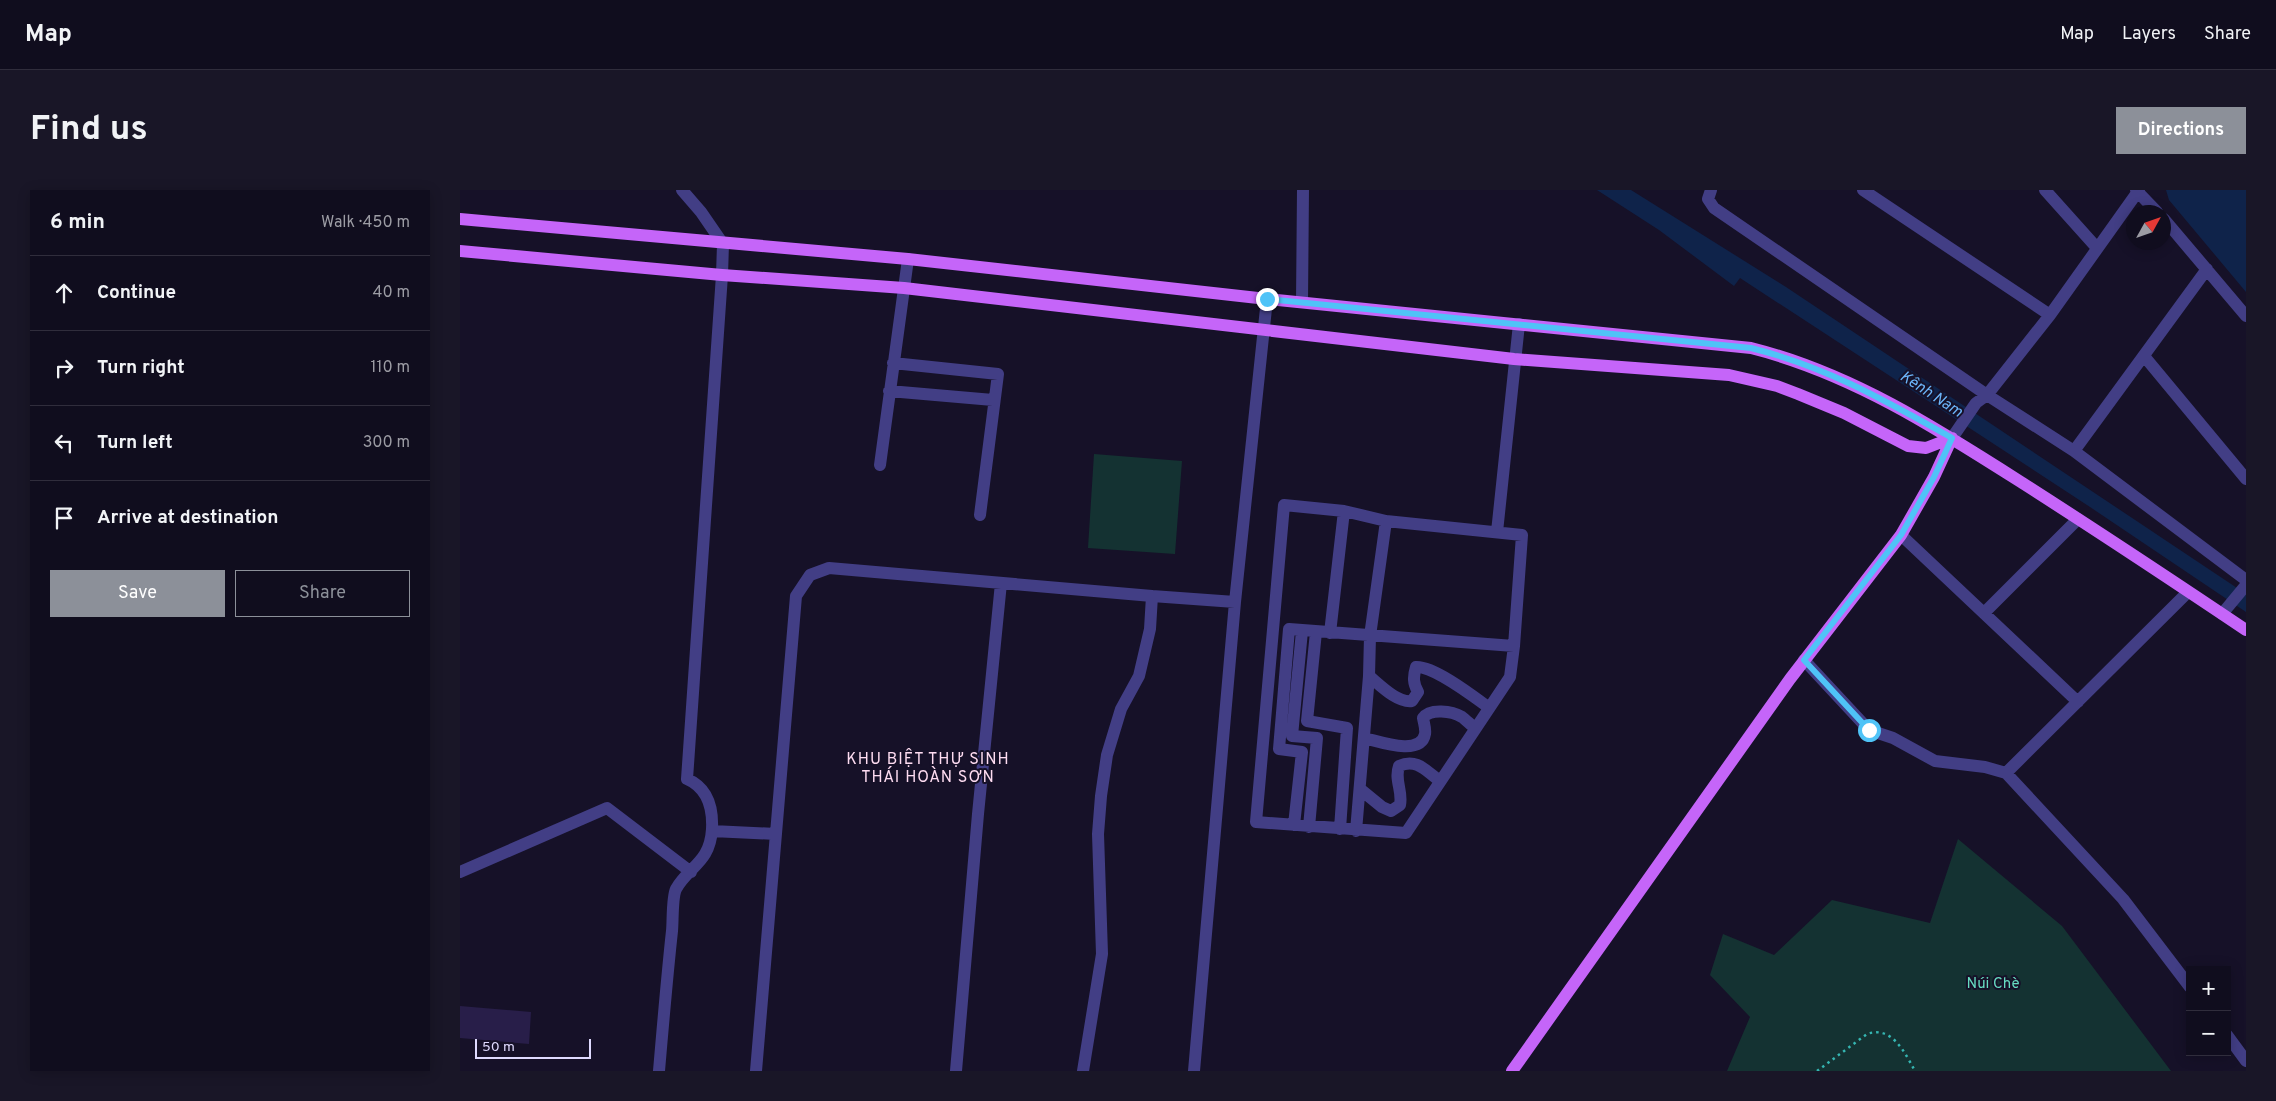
<!DOCTYPE html>
<meta charset="utf-8">
<style>
:root{--surface:#100d1e;--page:#191627;--text:#f1f3f6;--muted:#9c9ca4;--line:#302d3c;--accent:#8c9099}
body{margin:0;font-family:Overpass,sans-serif;background:var(--page);color:var(--text)}
.controls{position:absolute;right:15px;bottom:15px;display:grid;overflow:hidden;border-radius:0px;box-shadow:0 2px 12px #0003}
.controls button{width:45px;height:45px;display:grid;place-items:center;padding:0;border:0;border-bottom:1px solid var(--line);background:var(--surface);color:var(--text);font:25px sans-serif}
.compass{position:absolute;left:1666px;top:15px;width:45px;height:45px;border-radius:50%;background:var(--surface);box-shadow:0 2px 12px #0003;rotate:50deg}
.scale{position:absolute;left:15px;bottom:12px;width:116px;box-sizing:border-box;padding-left:5px;border:2px solid #dfdafe;border-top:0;font-size:14px;line-height:18px;white-space:nowrap;color:#dfdafe;-webkit-text-stroke:4px #161128;paint-order:stroke}
.stop{position:absolute;width:15px;height:15px;margin:-11px;border:4px solid #4fc3f7;border-radius:50%;background:#fff}
.stop.end{background:#4fc3f7;border-color:#fff;box-shadow:0 1px 5px #0008}
.list{margin:0;padding:0;list-style:none}
h2{display:flex;justify-content:space-between;align-items:center;height:65px;margin:0;padding:0 20px;font-size:21px}
h2 small{font-size:16px;font-weight:400;color:var(--muted)}
.list li{display:grid;grid-template-columns:32px 1fr auto;gap:15px;align-items:center;box-sizing:border-box;height:75px;padding:0 20px;border-top:1px solid var(--line)}
.list b{display:block;font-size:19px;white-space:nowrap}
.list em{font-size:16px;font-style:normal;color:var(--muted)}
.actions{display:flex;gap:10px;padding:15px 20px}
.actions a{flex:1;padding:11px 0;border:1px solid var(--accent);border-radius:0px;text-align:center;font-size:18px;color:var(--accent)}
.actions .main{background:var(--accent);color:#fff}
.icon{flex:none;width:28px;height:28px;fill:none;stroke:currentColor;stroke-width:2;stroke-linecap:round;stroke-linejoin:round}
.map{position:relative;flex:none;width:1786px;height:881px;overflow:hidden;border-radius:0px}
header{display:flex;align-items:center;gap:30px;box-sizing:border-box;height:70px;padding:0 25px;background:var(--surface);border-bottom:1px solid var(--line)}
header strong{font-size:24px}
nav{display:flex;gap:28px;margin-inline-start:auto;font-size:18px}
.intro{display:flex;align-items:center;justify-content:space-between;box-sizing:border-box;height:120px;padding:0 30px}
h1{margin:0;font-size:35px}
.button{padding:12px 22px;border-radius:0px;background:var(--accent);color:#fff;font-size:18px;font-weight:700}
main{display:flex;gap:30px;padding:0 30px}
aside{flex:1;background:var(--surface);border-radius:0px;box-shadow:0 2px 12px #0003}
.map>svg:first-child{display:block}
.green{fill:#143232}
.water{fill:#0f234a}
.building{fill:#281e49}
.lines{fill:none;stroke-linecap:round;stroke-linejoin:round}
.path{stroke:#35b6b2;stroke-width:2.5;stroke-dasharray:2.5 4;stroke-linecap:butt}
.minor{stroke:#423e85;stroke-width:12}
.major{stroke:#c565f9;stroke-width:12}
.route{stroke:#4fc3f7;stroke-width:6}
.labels{text-anchor:middle;stroke-width:4;stroke-linejoin:round;paint-order:stroke}
.park-label{font-size:15px;fill:#67dcc2;stroke:#161128}
.water-label{font-size:16px;font-style:italic;fill:#6cb5f9;stroke:#161128}
.neighbourhood-label{font-size:16px;letter-spacing:1px;fill:#fedcf1;stroke:#161128}
</style>
<header>
<strong>Map</strong>
<nav><a>Map</a><a>Layers</a><a>Share</a></nav>
</header>
<div class="intro"><h1>Find us</h1><a class="button">Directions</a></div>
<main>
<aside>
<h2>6 min<small>Walk · 450 m</small></h2>
<ul class="list">
<li><svg class="icon" aria-label="ahead" viewBox="0 0 24 24"><path d="M12 20V5M6 11l6-6 6 6"/></svg><div><b>Continue</b></div><em>40 m</em></li>
<li><svg class="icon" aria-label="right" viewBox="0 0 24 24"><path d="M7 20v-9h11M14 6l5 5-5 5"/></svg><div><b>Turn right</b></div><em>110 m</em></li>
<li><svg class="icon" aria-label="left" viewBox="0 0 24 24"><path d="M17 20v-9H6M10 6l-5 5 5 5"/></svg><div><b>Turn left</b></div><em>300 m</em></li>
<li><svg class="icon" aria-label="arrive" viewBox="0 0 24 24"><path d="M6 21V4h12l-3 4 3 4H6"/></svg><div><b>Arrive at destination</b></div></li>
</ul>
<div class="actions"><a class="main">Save</a><a>Share</a></div>
</aside>
<div class="map">
<svg width="1786" height="881" viewBox="0 0 1786 881">
<rect width="100%" height="100%" fill="#161128"/>
<path class="green" d="M634 264 722 271 715 364 628 358Z
M1498 649 1602 736 1711 881H1267L1290 827 1250 785 1263 744 1314 765 1372 710 1470 733Z"/>
<path class="water" d="M1137 0H1171L1326 97 1786 404V422L1630 317 1280 88 1274 96 1199 40Z
M1706 0H1786V102L1709 10Z"/>
<path class="building" d="M0 816 71 822 69 854 0 848Z"/>
<g class="lines">
<path class="path" d="M1357 881 1407 844C1432 835 1445 863 1455 881"/>
<path class="minor" d="M1251 0 1248 9 1254 18 1527 205 1614 261 1786 390
M1403 0 1590 125
M1585 0 1637 58
M1676 0 1697 22
M1704 29 1786 126
M842 112 843 0
M1684 166 1786 289
M433 173 538 184 520 325
M429 201 533 210
M1492 248 1516 213 1527 205 1590 125 1679 0
M1614 261 1747 79
M420 275 448 69
M824 315 884 321 926 331 1062 345 1054 456 1050 487 946 643 796 632Z
M1037 342 1059 134
M1441 345 1618 512
M692 406 775 412
M1524 423 1618 329
M1762 424 1786 395
M842 441 832 546 857 548 849 637
M856 442 847 531 887 538 880 639
M870 443 884 321
M1344 470 1409 540 1433 548 1475 571 1525 577 1546 583 1663 709 1730 797
M909 486C920 495 937 513 952 511L958 502C953 493 953 487 956 477 974 476 1013 506 1028 517
M904 548C918 551 961 567 965 544 966 539 964 534 963 528 970 518 992 521 1002 527 1006 530 1011 535 1015 538
M1546 583 1728 402
M900 599 922 617 931 621 940 615C943 601 934 590 939 576 957 568 966 581 980 591
M834 635 842 562 819 559 829 439 1054 456
M252 641 316 644
M896 641 909 486 910 446 926 331
M0 682 147 618 231 682
M1767 845 1786 871
M199 881C203 834 207 787 212 741 213 731 212 707 216 699 229 676 250 673 252 639 253 618 248 598 227 589L262 85 263 54 241 22 222 0
M296 881 336 406 350 385 369 378 692 406 690 439 679 486 661 519 647 565 641 606 638 644 642 764 623 881
M496 881 518 624 541 393
M734 881 775 412 807 109"/>
<path class="major" d="M0 29 448 69 807 109 1291 158C1391 183 1478 239 1564 294 1639 342 1713 391 1786 440
M0 61 262 85 444 98 1054 169 1269 185 1317 196 1338 204 1384 223 1448 256 1466 258 1492 248
M1052 881 1330 489 1441 345 1474 287 1492 248"/>
</g>
<g class="lines">
<path class="route" d="M807 109 1291 158C1367 177 1424 210 1492 248L1474 287 1441 345 1344 470 1409 540"/>
</g>
<g class="labels">
<g class="park-label">
<text x="1533" y="798">Núi Chè</text>
</g>
<g class="water-label">
<text transform="translate(1472 203) rotate(33)" y="6">Kênh Nam</text>
</g>
<g class="neighbourhood-label">
<text x="468" y="574">KHU BIỆT THỰ SINH<tspan x="468" dy="18">THÁI HOÀN SƠN</tspan></text>
</g>
</g>
</svg>
<div class="controls">
<button>+</button>
<button>−</button>
</div>
<svg class="compass" viewBox="-18 -18 36 36"><path d="M0-13l5 13h-10z" fill="#e53935"/><path d="M0 13l5-13h-10z" fill="#9c9ca4"/></svg>
<div class="scale">50 m</div>
<div class="stop" style="left:1409px;top:540px"></div>
<div class="stop end" style="left:807px;top:109px"></div>
</div>
</main>
